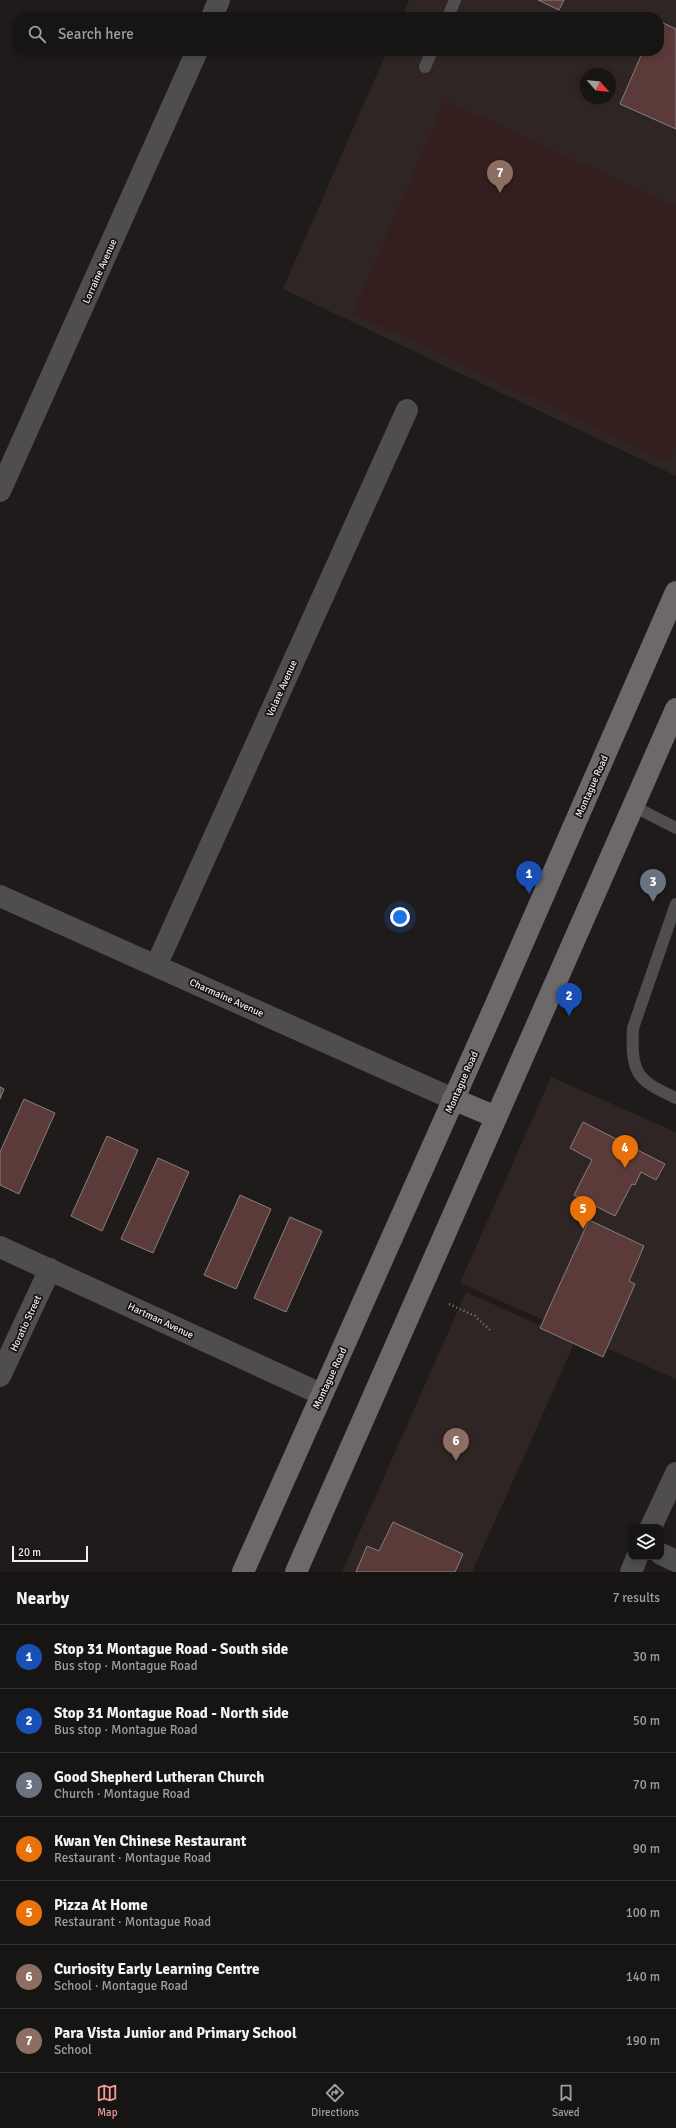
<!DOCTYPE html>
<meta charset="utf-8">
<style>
:root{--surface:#171414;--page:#201d1d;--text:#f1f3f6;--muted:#9e9ea0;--line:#363334;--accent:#f59b97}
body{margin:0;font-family:Signika,sans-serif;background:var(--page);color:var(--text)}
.controls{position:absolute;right:12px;bottom:12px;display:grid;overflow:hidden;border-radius:8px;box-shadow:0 2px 6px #0003}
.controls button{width:36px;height:36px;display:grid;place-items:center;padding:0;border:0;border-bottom:1px solid var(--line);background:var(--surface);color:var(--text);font:20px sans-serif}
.compass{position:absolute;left:580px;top:68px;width:36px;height:36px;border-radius:50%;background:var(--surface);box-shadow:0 2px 6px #0003;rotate:118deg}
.scale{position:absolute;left:12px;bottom:10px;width:76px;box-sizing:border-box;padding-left:4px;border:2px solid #f0eded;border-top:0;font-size:11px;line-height:14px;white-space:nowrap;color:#f0eded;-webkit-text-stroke:3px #161212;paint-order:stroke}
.you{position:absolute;left:400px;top:917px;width:14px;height:14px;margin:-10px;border:3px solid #fff;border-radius:50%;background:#1a73e8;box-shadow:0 0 0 6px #1a73e833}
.badge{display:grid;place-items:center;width:26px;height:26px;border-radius:50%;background:var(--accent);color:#fff;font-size:13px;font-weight:700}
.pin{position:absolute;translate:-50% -33px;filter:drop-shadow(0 1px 2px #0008)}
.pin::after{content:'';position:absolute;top:21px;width:14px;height:12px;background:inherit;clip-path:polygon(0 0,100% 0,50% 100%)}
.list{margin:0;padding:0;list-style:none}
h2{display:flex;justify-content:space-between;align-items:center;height:52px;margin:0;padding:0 16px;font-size:17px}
h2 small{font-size:13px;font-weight:400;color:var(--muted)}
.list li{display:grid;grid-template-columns:26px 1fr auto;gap:12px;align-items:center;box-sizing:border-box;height:64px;padding:0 16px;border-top:1px solid var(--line)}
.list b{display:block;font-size:15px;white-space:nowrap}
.list p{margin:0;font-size:13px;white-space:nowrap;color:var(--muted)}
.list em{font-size:13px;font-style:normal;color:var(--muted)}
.icon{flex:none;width:22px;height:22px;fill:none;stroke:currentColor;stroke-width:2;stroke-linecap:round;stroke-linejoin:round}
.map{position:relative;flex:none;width:676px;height:1572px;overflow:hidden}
.search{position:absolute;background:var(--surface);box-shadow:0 2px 6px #0003;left:12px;right:12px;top:12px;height:44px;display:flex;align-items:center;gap:10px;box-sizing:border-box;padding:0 14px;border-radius:16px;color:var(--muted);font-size:15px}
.sheet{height:500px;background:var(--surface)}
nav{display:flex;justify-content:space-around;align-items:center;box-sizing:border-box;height:56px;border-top:1px solid var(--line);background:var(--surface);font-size:11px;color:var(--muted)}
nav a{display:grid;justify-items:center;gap:2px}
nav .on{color:var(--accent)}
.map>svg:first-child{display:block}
.built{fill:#2f2524;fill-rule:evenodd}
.green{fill:#351f1e}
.building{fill:#5b3b39;stroke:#85807f}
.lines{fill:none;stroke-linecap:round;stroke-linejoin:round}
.path{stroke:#817e7e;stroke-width:2.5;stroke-dasharray:1 3;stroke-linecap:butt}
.service{stroke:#4f4d4d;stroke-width:12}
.minor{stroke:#4f4d4d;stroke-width:22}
.secondary{stroke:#6d6969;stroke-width:22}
.labels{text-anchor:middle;stroke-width:3.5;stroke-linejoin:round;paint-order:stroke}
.street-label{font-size:10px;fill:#f0eded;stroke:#161212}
</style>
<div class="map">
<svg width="676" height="1572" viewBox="0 0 676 1572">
<rect width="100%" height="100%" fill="#1f1b1b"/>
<path class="built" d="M409 0H676V476L283 289 387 51H659V17H402ZM586 74H610V98H586Z
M551 1077 676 1132V1379L460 1283Z
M466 1292 575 1341 543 1414 472 1572H342Z"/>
<path class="green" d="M445 100 676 207V445L668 462 353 313Z"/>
<path class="building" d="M538 0H564L559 10Z
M659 21 676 29V129L620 104 643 51H659Z
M0 1087 4 1089 0 1099Z
M24 1099 55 1113 19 1194 0 1185V1152Z
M583 1122 665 1164 656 1180 641 1172 635 1185 632 1184 615 1216 574 1195 592 1160 570 1148Z
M107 1136 138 1150 102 1231 71 1216Z
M158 1158 189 1172 153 1253 121 1239Z
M240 1195 271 1209 236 1289 204 1275Z
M290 1217 322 1231 286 1312 254 1298Z
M589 1220 644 1246 629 1281 635 1284 603 1357 540 1328Z
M393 1522 463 1554 455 1572H356L367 1546 379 1551Z"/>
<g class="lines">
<path class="path" d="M449 1304 475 1316 492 1332"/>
<path class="service" d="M448 17 455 0
M425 67 432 51
M633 806 676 828
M676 904 633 1028C631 1073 636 1080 676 1098"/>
<path class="minor" d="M212 17 219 0
M0 491 197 51
M0 896 453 1099
M156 966 407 410
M0 1247 321 1394
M0 1376 50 1269
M651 1527 676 1473
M661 1554 676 1561
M631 1572 637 1557"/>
<path class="secondary" d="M453 1099 496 1117
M243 1572 496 1004 676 592
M296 1572 676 709"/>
</g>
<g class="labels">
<g class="street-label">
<text transform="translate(99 271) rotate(-66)" y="4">Lorraine Avenue</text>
<text transform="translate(281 688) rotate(-66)" y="4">Volare Avenue</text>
<text transform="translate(591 786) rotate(-66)" y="4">Montague Road</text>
<text transform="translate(227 997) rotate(24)" y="4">Charmaine Avenue</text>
<text transform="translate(461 1082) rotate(-66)" y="4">Montague Road</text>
<text transform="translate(161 1320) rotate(25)" y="4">Hartman Avenue</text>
<text transform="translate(25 1323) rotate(-65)" y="4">Horatio Street</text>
<text transform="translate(329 1378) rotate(-65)" y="4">Montague Road</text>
</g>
</g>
</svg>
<div class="controls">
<button><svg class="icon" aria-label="layers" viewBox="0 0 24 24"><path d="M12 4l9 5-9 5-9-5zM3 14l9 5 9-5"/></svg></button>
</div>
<svg class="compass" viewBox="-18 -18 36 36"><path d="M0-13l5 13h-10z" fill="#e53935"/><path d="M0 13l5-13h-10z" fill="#9e9ea0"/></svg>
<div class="scale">20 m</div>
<div class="you"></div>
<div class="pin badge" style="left:529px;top:894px;background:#1a4fb4">1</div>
<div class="pin badge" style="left:569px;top:1016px;background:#1a4fb4">2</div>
<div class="pin badge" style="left:653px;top:902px;background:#6b7280">3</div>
<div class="pin badge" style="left:625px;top:1168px;background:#e8710a">4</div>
<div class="pin badge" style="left:583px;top:1229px;background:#e8710a">5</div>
<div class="pin badge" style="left:456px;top:1461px;background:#8d6e63">6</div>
<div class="pin badge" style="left:500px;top:193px;background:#8d6e63">7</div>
<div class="search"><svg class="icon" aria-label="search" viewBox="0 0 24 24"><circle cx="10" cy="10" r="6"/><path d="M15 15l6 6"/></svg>Search here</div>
</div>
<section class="sheet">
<h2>Nearby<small>7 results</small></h2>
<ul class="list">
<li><span class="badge" style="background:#1a4fb4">1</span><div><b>Stop 31 Montague Road - South side</b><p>Bus stop · Montague Road</p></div><em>30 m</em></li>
<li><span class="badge" style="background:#1a4fb4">2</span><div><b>Stop 31 Montague Road - North side</b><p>Bus stop · Montague Road</p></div><em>50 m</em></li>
<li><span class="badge" style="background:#6b7280">3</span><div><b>Good Shepherd Lutheran Church</b><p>Church · Montague Road</p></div><em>70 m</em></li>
<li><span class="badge" style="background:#e8710a">4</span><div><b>Kwan Yen Chinese Restaurant</b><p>Restaurant · Montague Road</p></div><em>90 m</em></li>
<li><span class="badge" style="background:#e8710a">5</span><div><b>Pizza At Home</b><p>Restaurant · Montague Road</p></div><em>100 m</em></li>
<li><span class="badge" style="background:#8d6e63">6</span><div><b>Curiosity Early Learning Centre</b><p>School · Montague Road</p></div><em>140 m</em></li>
<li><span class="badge" style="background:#8d6e63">7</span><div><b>Para Vista Junior and Primary School</b><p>School</p></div><em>190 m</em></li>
</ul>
</section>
<nav>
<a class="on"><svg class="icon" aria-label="map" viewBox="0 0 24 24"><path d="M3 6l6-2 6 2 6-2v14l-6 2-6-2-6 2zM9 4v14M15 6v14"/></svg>Map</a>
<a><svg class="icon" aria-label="directions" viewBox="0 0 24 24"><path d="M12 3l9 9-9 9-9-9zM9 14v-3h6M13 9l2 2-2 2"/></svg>Directions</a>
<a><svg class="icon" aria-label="saved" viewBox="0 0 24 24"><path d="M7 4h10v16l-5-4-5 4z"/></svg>Saved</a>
</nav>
